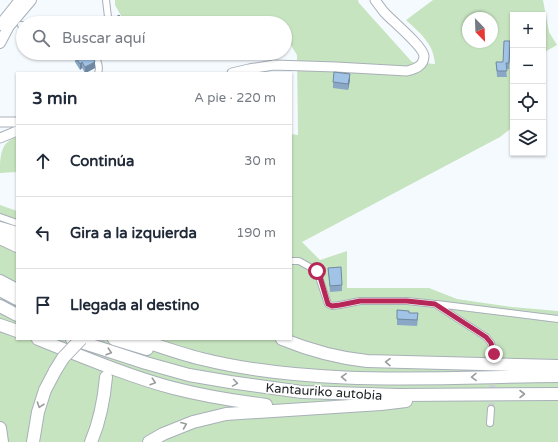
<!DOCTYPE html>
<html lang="es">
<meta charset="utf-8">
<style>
:root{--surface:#fff;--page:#f6f6f7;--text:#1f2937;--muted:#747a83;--line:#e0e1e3}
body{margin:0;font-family:"Varela Round",sans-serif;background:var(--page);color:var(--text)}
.controls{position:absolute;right:12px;top:12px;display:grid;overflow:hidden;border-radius:0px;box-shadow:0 1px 3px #0004}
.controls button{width:36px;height:36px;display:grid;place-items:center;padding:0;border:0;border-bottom:1px solid var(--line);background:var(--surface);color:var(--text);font:20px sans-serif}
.compass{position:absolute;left:462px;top:12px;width:36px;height:36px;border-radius:50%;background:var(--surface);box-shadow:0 1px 3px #0004;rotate:157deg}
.stop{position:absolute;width:12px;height:12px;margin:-9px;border:3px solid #b62757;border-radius:50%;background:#fff}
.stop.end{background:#b62757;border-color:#fff;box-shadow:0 1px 4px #0008}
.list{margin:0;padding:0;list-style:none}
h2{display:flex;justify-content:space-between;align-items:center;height:52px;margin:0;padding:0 16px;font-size:17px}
h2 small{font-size:13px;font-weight:400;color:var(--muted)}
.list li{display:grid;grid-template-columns:26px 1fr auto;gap:12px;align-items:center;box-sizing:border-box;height:72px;padding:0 16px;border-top:1px solid var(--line)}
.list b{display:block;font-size:15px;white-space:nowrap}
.list em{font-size:13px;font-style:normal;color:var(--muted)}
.icon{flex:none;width:22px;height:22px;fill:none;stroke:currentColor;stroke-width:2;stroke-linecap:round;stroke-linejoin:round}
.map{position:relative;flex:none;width:558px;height:442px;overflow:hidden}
.search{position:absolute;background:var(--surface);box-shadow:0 1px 3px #0004;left:16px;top:16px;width:276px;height:44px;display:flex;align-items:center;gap:10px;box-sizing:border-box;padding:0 14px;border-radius:22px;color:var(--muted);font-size:15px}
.panel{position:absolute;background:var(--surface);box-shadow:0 1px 3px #0004;left:16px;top:72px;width:276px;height:268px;border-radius:0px}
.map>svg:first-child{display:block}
.green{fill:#c7e4c0;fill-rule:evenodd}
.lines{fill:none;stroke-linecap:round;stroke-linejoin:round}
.street-tunnel{stroke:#cacfd3;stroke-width:6;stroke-dasharray:6 3;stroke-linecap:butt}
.highway-tunnel{stroke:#cacfd3;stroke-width:12;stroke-dasharray:12 6;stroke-linecap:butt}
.street-casing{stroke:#a8b0b8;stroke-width:8}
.secondary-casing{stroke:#a8b0b8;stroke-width:11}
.primary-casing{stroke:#a8b0b8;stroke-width:12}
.highway-casing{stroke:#a8b0b8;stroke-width:14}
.street{stroke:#fff;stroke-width:6}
.secondary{stroke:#fff;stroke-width:9}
.primary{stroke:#fff;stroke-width:10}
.highway{stroke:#fff;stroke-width:12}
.highway-bridge-casing{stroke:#a8b0b8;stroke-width:14;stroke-linecap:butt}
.highway-bridge{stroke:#fff;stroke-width:12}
.wall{fill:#8aa8c6}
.shaded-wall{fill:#7088a1}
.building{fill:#a0c3e6;stroke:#7088a1}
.oneway{stroke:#9a9c9d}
.route{stroke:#b62757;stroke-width:5}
.labels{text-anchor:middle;stroke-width:3;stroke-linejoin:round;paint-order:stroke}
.street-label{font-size:13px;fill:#1f2225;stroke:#fff}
</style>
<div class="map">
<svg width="558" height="442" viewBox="0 0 558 442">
<rect width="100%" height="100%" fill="#f5faff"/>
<path class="green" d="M115 0H358L359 3 412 62 435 64C434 44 420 33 406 20L433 0H543L549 32 557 45 543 53V15H513V127L500 137 302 242 320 260 347 251V288H429L457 299 512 307 558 311V442H0V205L17 211V339H291V134L298 135 297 55 285 36V23H125L115 5ZM468 18H492V42H468Z
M17 137V172L0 173C0 157 0 142 17 137Z"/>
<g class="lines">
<path class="street-tunnel" d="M491 409 493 375"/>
<path class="highway-tunnel" d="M98 339 105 374"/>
<g class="street-casing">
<path id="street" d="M106 0 108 17 106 23
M21 25H23
M93 53C97 59 101 66 98 73
M0 217 17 223
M291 261H299L317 271 328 304 332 306 340 305 360 301H407L435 304 486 337 491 343 494 354
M437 304 558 319
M490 423 491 409"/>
</g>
<g class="secondary-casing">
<path id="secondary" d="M232 73 249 69 274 65 336 67 407 71C415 69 424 66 424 56 423 46 392 21 384 12 381 8 378 4 375 0
M0 122H17
M0 138 17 131"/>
</g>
<g class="primary-casing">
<path id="primary" d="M0 25 20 0
M0 43 9 26 31 0"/>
</g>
<g class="highway-casing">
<path id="highway" d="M0 228 17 233
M0 238 17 246
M0 281 17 290
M0 290 17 299
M0 306 17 315
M0 325 17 331
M38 339C81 356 128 376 173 388 204 396 235 401 266 405
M72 339 146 363 189 375 230 382 302 392 398 395 558 394
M114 339 147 349
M138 339C159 346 181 354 202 359 315 387 442 377 558 376
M282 339C309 350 338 358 367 361L558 366
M0 428 2 442
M33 442 38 412 45 390 55 371
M91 442C100 421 104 400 106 377
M149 442 163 434 193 422 226 414 381 404 406 401"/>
</g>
<use href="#street" class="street"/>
<use href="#secondary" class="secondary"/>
<use href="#primary" class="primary"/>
<use href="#highway" class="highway"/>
<g class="highway-bridge-casing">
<path id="highway-bridge" d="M55 371 63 358 81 339"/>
</g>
<use href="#highway-bridge" class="highway-bridge"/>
</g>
<path class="wall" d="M510 41 509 69H506L507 77H497L496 62H503Z
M75 56 95 68 86 73H85L82 68 80 70 75 62Z
M350 80 348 90 333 88V82Z
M328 268 342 285V291L330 292Z
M397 310 409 313 418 319 417 326 397 325Z"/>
<path class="shaded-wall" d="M82 62V68L80 70V64Z
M95 62V68L85 73V67Z
M350 74V80L348 90V84Z"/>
<path class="building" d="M119 15 124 23H108Z
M504 41H510L509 63H506L507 71H497L496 62H503Z
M79 53H91L95 62 85 67 82 62 80 64 75 56Z
M334 72 350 74 348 84 333 82Z
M341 267 342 285 330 286 328 268Z
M397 310 409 311V313H418L417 320 397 319Z"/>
<defs><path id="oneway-chevron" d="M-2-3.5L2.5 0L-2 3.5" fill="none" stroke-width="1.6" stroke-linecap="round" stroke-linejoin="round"/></defs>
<g class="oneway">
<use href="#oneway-chevron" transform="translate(109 352) rotate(18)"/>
<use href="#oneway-chevron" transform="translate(388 362) rotate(-179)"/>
<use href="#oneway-chevron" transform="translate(344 377) rotate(-178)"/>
<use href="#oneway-chevron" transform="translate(474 377) rotate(179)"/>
<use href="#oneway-chevron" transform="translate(153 382) rotate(18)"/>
<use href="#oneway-chevron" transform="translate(235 383) rotate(9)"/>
<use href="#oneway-chevron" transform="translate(522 394)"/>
<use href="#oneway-chevron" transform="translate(40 405) rotate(109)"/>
<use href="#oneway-chevron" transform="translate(184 425) rotate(-22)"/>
</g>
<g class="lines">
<path class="route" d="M317 271 320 277 328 304 332 306 340 305 360 301H407L435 304 486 337 491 343 494 354"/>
</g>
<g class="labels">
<g class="street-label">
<text transform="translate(324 391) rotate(4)" y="5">Kantauriko autobia</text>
</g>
</g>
</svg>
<div class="controls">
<button>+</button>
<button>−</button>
<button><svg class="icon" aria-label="locate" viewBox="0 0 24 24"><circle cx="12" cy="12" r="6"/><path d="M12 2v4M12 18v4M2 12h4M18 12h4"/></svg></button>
<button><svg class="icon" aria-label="layers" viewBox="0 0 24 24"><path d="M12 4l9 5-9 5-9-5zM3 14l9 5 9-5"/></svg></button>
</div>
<svg class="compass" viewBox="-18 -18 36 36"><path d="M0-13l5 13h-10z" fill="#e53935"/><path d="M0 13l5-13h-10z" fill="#747a83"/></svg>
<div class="stop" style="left:317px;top:271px"></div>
<div class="stop end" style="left:494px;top:354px"></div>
<div class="search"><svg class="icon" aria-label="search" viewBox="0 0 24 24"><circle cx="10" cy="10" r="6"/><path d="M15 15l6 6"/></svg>Buscar aquí</div>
<section class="panel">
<h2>3 min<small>A pie · 220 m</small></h2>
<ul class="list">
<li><svg class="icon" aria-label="ahead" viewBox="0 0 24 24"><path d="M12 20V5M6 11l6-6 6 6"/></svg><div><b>Continúa</b></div><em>30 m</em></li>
<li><svg class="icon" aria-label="left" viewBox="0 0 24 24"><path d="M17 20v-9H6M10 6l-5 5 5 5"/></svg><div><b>Gira a la izquierda</b></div><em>190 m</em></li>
<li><svg class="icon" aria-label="arrive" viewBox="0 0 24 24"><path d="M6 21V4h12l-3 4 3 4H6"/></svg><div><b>Llegada al destino</b></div></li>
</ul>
</section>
</div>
